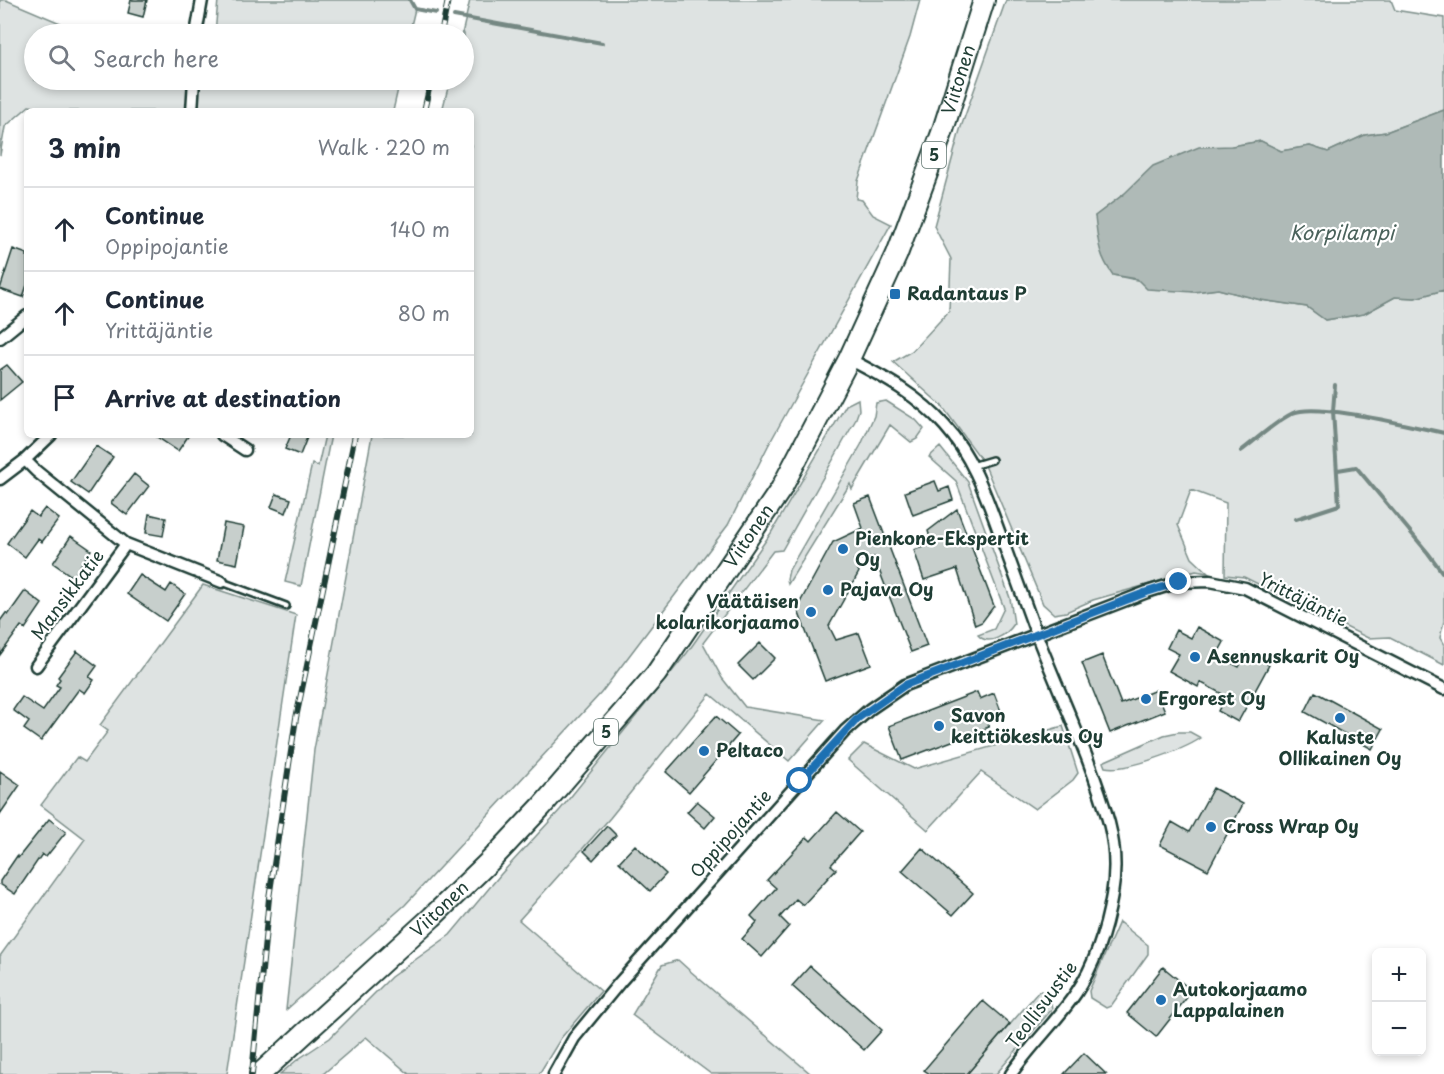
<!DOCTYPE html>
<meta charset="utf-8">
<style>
:root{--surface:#fff;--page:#f2f2f3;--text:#1f2937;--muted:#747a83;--line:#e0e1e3}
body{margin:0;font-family:"Playpen Sans",sans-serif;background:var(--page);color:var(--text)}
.controls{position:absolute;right:18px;bottom:18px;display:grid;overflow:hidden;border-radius:9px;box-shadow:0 3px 9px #0003}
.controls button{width:54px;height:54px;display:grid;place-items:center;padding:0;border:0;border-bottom:2px solid var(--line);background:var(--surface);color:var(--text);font:30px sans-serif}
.stop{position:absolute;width:18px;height:18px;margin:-14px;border:4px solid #1f6fb2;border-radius:50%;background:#fff}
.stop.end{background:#1f6fb2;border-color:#fff;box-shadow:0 2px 6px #0008}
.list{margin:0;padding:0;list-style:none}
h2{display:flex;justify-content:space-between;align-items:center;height:78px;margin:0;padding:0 24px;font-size:26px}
h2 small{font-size:20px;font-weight:400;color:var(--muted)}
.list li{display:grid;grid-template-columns:39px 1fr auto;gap:18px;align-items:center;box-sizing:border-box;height:84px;padding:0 24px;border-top:2px solid var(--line)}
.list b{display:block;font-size:22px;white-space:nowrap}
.list p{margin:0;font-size:20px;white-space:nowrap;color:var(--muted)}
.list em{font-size:20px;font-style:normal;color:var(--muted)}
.icon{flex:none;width:33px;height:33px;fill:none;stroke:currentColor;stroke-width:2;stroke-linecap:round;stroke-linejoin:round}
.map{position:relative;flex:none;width:1444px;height:1074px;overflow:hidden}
.search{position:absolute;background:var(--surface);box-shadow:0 3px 9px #0003;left:24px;top:24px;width:450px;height:66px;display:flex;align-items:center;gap:15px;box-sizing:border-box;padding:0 21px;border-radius:33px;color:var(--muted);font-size:22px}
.panel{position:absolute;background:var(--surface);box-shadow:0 3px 9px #0003;left:24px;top:108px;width:450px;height:330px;border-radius:9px}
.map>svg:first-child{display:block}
.green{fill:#dee3e2;stroke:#7e908b;stroke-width:1.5}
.water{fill:#afbab7;stroke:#758883;stroke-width:1.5}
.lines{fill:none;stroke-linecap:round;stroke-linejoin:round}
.stream{stroke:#758883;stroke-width:4}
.building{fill:#c7cfcc;stroke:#1f3d34;stroke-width:1.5}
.lane-casing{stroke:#1f3d34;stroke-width:10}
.street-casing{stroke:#1f3d34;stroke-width:15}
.highway-casing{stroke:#1f3d34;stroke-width:24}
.lane{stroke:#fff;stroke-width:5}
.street{stroke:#fff;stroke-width:10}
.highway{stroke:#fff;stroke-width:20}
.rail-casing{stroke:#1f3d34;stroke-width:6}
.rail{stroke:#fff;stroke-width:4;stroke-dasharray:11;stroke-linecap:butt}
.route{stroke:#1f6fb2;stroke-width:8}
.poi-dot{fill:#1f6fb2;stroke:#fff;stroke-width:2}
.labels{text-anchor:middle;stroke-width:4.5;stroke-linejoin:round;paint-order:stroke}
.shield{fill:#fff;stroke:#627771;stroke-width:1.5}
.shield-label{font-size:16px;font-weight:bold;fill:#1f3d34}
.street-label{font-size:18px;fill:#1f3d34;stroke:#fff}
.poi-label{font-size:18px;font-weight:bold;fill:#1f3d34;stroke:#fff;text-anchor:start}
.water-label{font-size:20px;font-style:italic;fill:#4a625b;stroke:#fff}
</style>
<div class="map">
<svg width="1444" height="1074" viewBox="0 0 1444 1074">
<rect width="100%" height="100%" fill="#fff"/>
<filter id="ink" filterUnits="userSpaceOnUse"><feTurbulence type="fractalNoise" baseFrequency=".0167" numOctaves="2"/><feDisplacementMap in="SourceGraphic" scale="12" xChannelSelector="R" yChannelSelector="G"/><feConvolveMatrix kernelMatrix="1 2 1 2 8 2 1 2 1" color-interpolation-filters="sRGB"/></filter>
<g filter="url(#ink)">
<path class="green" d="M0 0H6L86 34H34V80H400L393 111H60L29 106 5 127 0 155Z
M218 0H410L415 9 409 34H215Z
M470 0H920L910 37 858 181 856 199 862 200 873 215 891 224 768 446 728 525 601 693 405 905 286 1010 314 750 372 435H471V111H442L450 80H464V34H462Z
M1006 0H1391L1395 10 1444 18V110L1386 132 1365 135 1328 152 1310 146 1281 151 1261 141 1232 146 1124 194 1095 216 1113 275 1194 292 1218 289 1261 300 1307 307 1325 320 1364 314 1395 297 1415 298 1444 290V621L1440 638 1444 645V665L1390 637 1368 638 1244 577 1225 575 1226 503 1191 490 1178 525 1192 558 1208 573 1196 571 1093 600 1066 612 1054 614 1043 604 984 463 942 406 893 362 912 351 949 311 951 259 934 226 960 130Z
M858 399 859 410 855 421 782 550 773 551 703 643 722 678 745 707 825 720 789 761 710 694 610 818 519 920 601 991 561 1038 539 1074H409L366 1037 323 1074H280L297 1060 330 1038 391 977 450 935 501 874 560 810 687 653 771 533 846 405Z
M886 401 916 420 924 429 917 439 911 442 890 425 852 489 850 484 788 584 787 579 789 570 861 445 874 416 876 403Z
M325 435H331L301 586 285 582 312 464 318 466Z
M940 447 968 482 1010 598 1014 624C1007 635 988 647 978 635L994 629 1004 608 956 481 929 457Z
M203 585 296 615 227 1074H0V956L85 839 41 805 77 757 85 762 108 731 100 725Z
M1063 726 1078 773 1073 780 1035 809 981 772 928 830 848 760 864 744 914 769Z
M1178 732H1190L1201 738C1183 750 1125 772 1105 767L1103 762 1164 735Z
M1119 922 1148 945V954L1111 1006 1106 1008 1090 998 1089 991Z
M678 960 689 970 811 1074H711L632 1015 662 965Z
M1039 991H1041L1051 1003 1052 1009 996 1074H967Z"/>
<path class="water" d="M1444 110V290L1415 298 1395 297 1364 314 1325 320 1307 307 1261 300 1218 289 1194 292 1147 289 1137 279 1113 275C1098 255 1098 240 1095 216L1124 194 1153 166 1199 147 1232 146 1261 141 1281 151 1310 146 1328 152 1365 135 1386 132Z"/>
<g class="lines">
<path class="stream" d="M410 0 415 9 436 13
M454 16 602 43
M1241 451C1257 439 1276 421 1293 413 1317 402 1414 427 1444 433
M1338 470 1356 467 1428 553 1442 572
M1296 519 1339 505 1333 411 1335 385"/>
</g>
<path class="building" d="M131 0H147L143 17 128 13Z
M13 249 27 254V285L23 297 0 289Z
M7 365 22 382 0 400V370Z
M154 435H189L178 451Z
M291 435H308L300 455 285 449Z
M96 446 113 457 88 494 71 482Z
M134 474 149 486 127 515 111 503Z
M935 481 939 491 949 487 953 500 913 515 905 492Z
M276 494 291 499 286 513 271 507Z
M870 497 927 646 911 652 874 557 854 560 859 572 829 626 836 640 859 633 871 664 825 681 797 608 833 542 863 528 854 503Z
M45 508 59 519 42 542 38 539 25 557 7 543 30 511 38 517Z
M957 509 994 606 982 622 975 625 957 569 924 580 914 550 932 544 928 531Z
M149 514 166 518 163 536 146 533Z
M224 523 244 527 237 564 217 560Z
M71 536 91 550 73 577 53 563Z
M140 575 166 592 171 584 185 594 166 621 127 594Z
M25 591 42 604 25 629 21 626 0 655V621L6 613 8 615Z
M1197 627 1224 642 1217 655 1239 667 1246 653 1269 665 1238 722 1218 711 1226 696 1200 682 1198 687 1169 671 1179 654 1167 648 1176 630 1191 638Z
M760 643 775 658 753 680 738 665Z
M77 651 97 666 89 677 94 680 85 693 79 689 41 741 24 729 29 722 13 710 22 697 43 711 60 687 56 685 60 679 58 677Z
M1102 655 1121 704 1156 690 1165 711 1110 733 1082 663Z
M977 692 980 699 994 693 1002 714 986 720 989 727 902 760 889 726Z
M1315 692 1383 729 1372 749 1305 712Z
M716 716 738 735 689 792 666 772Z
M0 771 20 785 0 814Z
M1213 788 1243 804 1208 870 1160 845 1172 822 1189 832Z
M697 801 715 816 705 828 687 812Z
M837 812 860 832 831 865 836 869 803 905 796 899 780 917 789 926 762 957 742 939 757 922 751 916 776 888 767 880 807 837 811 841Z
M49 819 66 832 46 857 42 854 15 894 0 884V881L17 856 18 858Z
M607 826 616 835 593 860 584 851Z
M635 845 666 874 650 891 619 862Z
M922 848 973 893 953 915 902 871Z
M810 966 882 1030 864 1050 792 986Z
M1163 967 1192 991 1156 1037 1127 1013Z
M983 1001 1010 1024 967 1074H930L924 1070Z
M1084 1053 1106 1074H1064Z"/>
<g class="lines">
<g class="lane-casing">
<path id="lane" d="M972 466 992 460
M222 582 286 606"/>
</g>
<g class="street-casing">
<path id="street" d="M196 34 202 0
M192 111 194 80
M0 338 27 316
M849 359C884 377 919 396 945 426 973 457 986 496 1000 534 1012 567 1024 600 1036 633 1060 696 1091 758 1109 823 1115 846 1116 872 1112 895 1106 930 1096 963 1076 993 1057 1021 1031 1045 1011 1074
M222 435 245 450
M25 460 36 471 126 544 222 582
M0 479 25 460 51 435
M36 666 126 544
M554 1074 574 1038 620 982 845 731 870 709 905 685 1147 592 1179 582 1210 581 1245 588 1444 689"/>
</g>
<g class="highway-casing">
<g id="highway">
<path id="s1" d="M260 1074 432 917 493 858 542 806 656 674 781 489 849 359 897 254 942 133 984 0"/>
</g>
</g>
<use href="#lane" class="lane"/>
<use href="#street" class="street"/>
<use href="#highway" class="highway"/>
<g class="rail-casing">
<path id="rail" d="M441 34 448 0
M424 111 431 80
M252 1074 269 898 296 718 355 435"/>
</g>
<use href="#rail" class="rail"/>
</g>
</g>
<g class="lines" filter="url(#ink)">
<path class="route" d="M800 781 858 718 905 685 1147 592 1179 582"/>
</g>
<g class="poi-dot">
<rect x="889" y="288" width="12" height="12" rx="3"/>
<circle cx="843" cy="549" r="6"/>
<circle cx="828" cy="590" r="6"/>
<circle cx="811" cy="612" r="6"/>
<circle cx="1195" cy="657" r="6"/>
<circle cx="1146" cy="699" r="6"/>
<circle cx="1340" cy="718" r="6"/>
<circle cx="939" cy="726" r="6"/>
<circle cx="704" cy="751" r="6"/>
<circle cx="1211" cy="827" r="6"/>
<circle cx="1161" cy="1000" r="6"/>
</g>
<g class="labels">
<g class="shield">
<rect x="922" y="142" width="24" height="26" rx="4.5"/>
<rect x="594" y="719" width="24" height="26" rx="4.5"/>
</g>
<g class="shield-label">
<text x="934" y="161">5</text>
<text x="606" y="738">5</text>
</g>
<g class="street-label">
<text dy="6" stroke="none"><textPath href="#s1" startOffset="1234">Viitonen</textPath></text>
<text dy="6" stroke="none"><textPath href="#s1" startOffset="730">Viitonen</textPath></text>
<text transform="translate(68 595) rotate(-53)" y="6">Mansikkatie</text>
<text transform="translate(1303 600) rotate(27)" y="6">Yrittäjäntie</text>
<text transform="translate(731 834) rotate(-48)" y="6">Oppipojantie</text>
<text dy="6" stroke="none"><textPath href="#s1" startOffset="244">Viitonen</textPath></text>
<text transform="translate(1042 1005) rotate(-53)" y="6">Teollisuustie</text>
</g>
<g class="poi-label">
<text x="907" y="300">Radantaus P</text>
<text x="855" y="545">Pienkone-Ekspertit<tspan x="855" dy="21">Oy</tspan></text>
<text x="840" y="596">Pajava Oy</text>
<text x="799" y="608" text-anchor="end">Väätäisen<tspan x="799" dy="21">kolarikorjaamo</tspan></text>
<text x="1207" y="663">Asennuskarit Oy</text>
<text x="1158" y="705">Ergorest Oy</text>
<text x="951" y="722">Savon<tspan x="951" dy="21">keittiökeskus Oy</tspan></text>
<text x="1340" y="744" text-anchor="middle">Kaluste<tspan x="1340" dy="21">Ollikainen Oy</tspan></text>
<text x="716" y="757">Peltaco</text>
<text x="1223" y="833">Cross Wrap Oy</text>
<text x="1173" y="996">Autokorjaamo<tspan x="1173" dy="21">Lappalainen</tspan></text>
</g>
<g class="water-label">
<text x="1342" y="240">Korpilampi</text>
</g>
</g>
</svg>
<div class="controls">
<button>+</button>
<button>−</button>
</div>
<div class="stop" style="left:800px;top:781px"></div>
<div class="stop end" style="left:1179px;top:582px"></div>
<div class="search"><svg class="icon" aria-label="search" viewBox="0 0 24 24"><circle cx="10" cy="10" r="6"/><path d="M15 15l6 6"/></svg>Search here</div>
<section class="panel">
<h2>3 min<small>Walk · 220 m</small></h2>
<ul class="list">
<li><svg class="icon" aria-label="ahead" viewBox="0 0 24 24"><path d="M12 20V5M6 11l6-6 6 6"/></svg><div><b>Continue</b><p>Oppipojantie</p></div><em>140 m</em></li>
<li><svg class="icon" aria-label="ahead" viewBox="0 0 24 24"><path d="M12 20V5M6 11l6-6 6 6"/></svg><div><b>Continue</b><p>Yrittäjäntie</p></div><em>80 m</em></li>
<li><svg class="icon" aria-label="arrive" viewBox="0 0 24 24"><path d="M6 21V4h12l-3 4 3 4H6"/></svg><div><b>Arrive at destination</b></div></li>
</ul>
</section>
</div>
